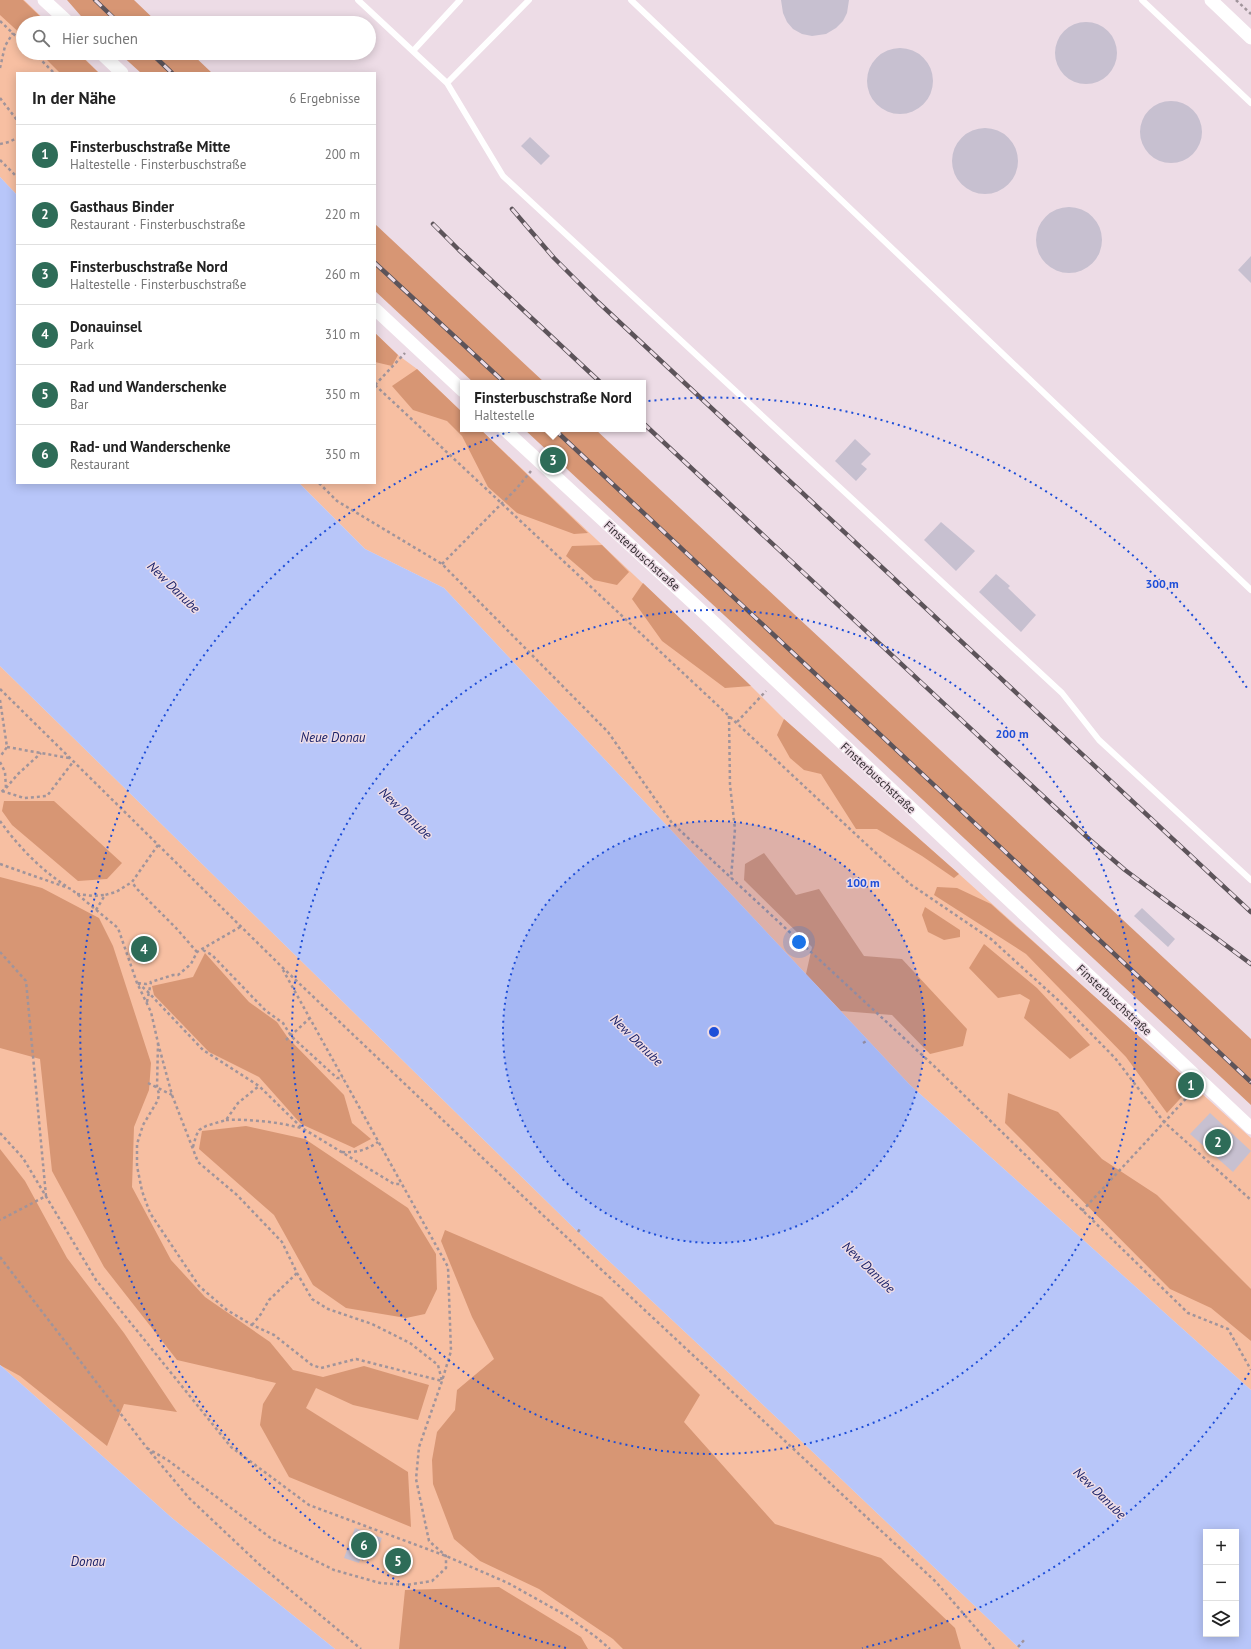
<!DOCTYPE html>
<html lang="de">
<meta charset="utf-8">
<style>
:root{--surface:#fff;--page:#f2f2f2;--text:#222;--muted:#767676;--line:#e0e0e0;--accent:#2e6c58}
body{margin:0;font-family:"PT Sans",sans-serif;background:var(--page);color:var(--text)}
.controls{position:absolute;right:12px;bottom:12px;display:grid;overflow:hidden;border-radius:0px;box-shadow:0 2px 10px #0003}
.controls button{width:36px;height:36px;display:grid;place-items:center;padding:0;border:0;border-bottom:1px solid var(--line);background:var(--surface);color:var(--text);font:20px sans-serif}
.you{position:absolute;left:799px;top:942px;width:14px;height:14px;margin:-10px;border:3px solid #fff;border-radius:50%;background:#1a73e8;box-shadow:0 0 0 6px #1a73e833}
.badge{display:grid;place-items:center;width:26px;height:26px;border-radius:50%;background:var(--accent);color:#fff;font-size:13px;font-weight:700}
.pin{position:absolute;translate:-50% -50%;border:2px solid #fff;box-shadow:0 1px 4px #0006}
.popup{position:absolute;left:460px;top:380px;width:186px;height:52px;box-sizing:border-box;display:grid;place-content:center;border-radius:0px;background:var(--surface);filter:drop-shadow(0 1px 3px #0005);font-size:13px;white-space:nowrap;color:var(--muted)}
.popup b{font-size:15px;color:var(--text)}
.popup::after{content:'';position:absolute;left:50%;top:100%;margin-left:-8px;border:8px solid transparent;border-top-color:var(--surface)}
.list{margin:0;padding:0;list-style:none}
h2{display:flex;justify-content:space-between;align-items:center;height:52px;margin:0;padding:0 16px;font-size:17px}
h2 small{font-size:13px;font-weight:400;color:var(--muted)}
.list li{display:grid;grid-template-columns:26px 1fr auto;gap:12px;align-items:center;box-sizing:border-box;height:60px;padding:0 16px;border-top:1px solid var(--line)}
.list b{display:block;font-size:15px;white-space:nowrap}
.list p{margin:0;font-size:13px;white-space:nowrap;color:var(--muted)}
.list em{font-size:13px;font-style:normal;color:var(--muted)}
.icon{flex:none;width:22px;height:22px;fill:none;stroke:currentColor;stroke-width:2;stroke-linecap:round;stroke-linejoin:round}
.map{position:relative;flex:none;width:1251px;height:1649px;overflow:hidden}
.search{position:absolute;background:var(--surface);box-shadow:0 2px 10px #0003;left:16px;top:16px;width:360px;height:44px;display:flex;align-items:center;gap:10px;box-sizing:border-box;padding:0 14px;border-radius:22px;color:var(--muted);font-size:15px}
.panel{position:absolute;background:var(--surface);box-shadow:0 2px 10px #0003;left:16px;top:72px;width:360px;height:412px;border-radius:0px}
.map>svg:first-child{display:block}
.green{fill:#f7bfa2}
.forest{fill:#d79674}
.water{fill:#b8c6f9;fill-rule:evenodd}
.building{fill:#c7c0d0}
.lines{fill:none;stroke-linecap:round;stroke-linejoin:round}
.path{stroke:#a0949b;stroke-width:2.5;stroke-dasharray:3 3;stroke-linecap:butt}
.lane{stroke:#fff;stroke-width:6}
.street{stroke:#fff;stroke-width:13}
.rail-casing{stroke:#5d545a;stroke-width:4.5}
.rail{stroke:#eddce6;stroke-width:3;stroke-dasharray:9;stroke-linecap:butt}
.ring{fill:none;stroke:#1d4ed8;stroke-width:2;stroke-dasharray:2 4}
.labels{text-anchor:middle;stroke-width:3;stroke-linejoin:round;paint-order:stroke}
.street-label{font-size:12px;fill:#342e32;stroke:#eddce6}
.water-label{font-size:13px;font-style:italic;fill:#1b2269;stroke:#eddce6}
.centre{fill:#1d4ed8;stroke:#eddce6;stroke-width:2}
.ring-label{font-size:12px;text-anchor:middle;font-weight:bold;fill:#1d4ed8;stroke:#eddce6;stroke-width:3;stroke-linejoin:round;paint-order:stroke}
</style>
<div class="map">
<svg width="1251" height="1649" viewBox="0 0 1251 1649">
<rect width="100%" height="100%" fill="#eddce6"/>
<path class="green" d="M0 0H24L48 23H23V53H79L99 73H17V195L0 177Z
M375 333 398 355 417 369 463 413V429H480L751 686 784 719 959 874 1251 1138V1390L910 1085 444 588 365 549 299 483H375Z
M0 666 578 1232 777 1418 1020 1649H335L172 1518 0 1365Z"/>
<path class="forest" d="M0 0H23L47 23H23V36L0 15Z
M67 0H134L158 23H87Z
M40 53H78L99 73H60Z
M119 53H191L212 73H141Z
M375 224 545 383H474L375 291Z
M375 333 398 355 392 366 375 362Z
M417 369 463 413V429H480L588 533 574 534 517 513 488 487 462 436 447 421 413 410 392 386Z
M524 429H595L1251 1039V1105Z
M602 545 629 572 617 585 594 580 566 556 572 546Z
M643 583 751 686 725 688 662 641 632 599Z
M784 719 959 874 954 878 922 856 877 829H856L821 774 804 770 790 758 777 735Z
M4 801H54L122 863 107 879 78 881 12 825 2 811Z
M764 853 796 895 819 889 864 956 902 959 967 1029 963 1046 930 1054 892 1015 841 1011 806 974 812 947 744 880 745 864Z
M0 877 42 888 99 918 113 946 151 1063 149 1090 134 1127 132 1187 171 1260 205 1297 270 1342 293 1370 323 1377 364 1366 429 1385 418 1420 353 1405 316 1388 306 1408 408 1472 411 1527 289 1477 260 1425 263 1404 276 1383 177 1360 104 1267 52 1171 40 1059 0 1048Z
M937 887 957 888 991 904 1189 1081 1190 1088 1167 1113 1126 1057 1026 954 934 895Z
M925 907 960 930V937L944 940 928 932 922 915Z
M984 944 1037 988 1090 1045 1070 1059 1024 1018 1030 1000 1020 994 998 998 969 968Z
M205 953 249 1002 277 1022 288 1038 344 1095 352 1123 371 1139 354 1148 301 1124 259 1077 209 1052 154 995 152 986 193 977Z
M1008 1093 1058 1112 1102 1159 1157 1195 1251 1289V1341L1211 1308 1170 1289 1005 1123Z
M246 1126 305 1139 408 1208 436 1254 437 1289 425 1314 406 1318 346 1308 313 1285 274 1215 199 1149 202 1131Z
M0 1149 25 1181 67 1258 124 1333 177 1412 124 1404 107 1446 20 1376 0 1365Z
M445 1230 602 1297 700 1395 684 1422 775 1524 881 1558 955 1628 961 1649H623L613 1639 539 1589 480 1561 454 1539 433 1484 432 1460 437 1432 455 1410 457 1390 494 1359 472 1317 441 1241Z
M499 1587 581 1637 588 1649H399L405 1590Z"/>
<path class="water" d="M0 177 17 195V483H299L365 549 444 588 910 1085 1251 1390V1649H1020L777 1418 578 1232 0 666ZM1206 1532H1236V1634H1206Z
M0 1365 172 1518 335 1649H0Z"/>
<path class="building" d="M781 0H849L847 13 843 21 836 28 826 34 812 36 802 34 793 29 787 22 783 13Z
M1055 53a31 31 0 1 1 62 0a31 31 0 1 1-62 0Z
M867 81a33 33 0 1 1 66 0a33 33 0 1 1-66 0Z
M1140 132a31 31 0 1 1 62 0a31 31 0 1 1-62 0Z
M952 161a33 33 0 1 1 66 0a33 33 0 1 1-66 0Z
M530 137 550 156 541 165 521 146Z
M1036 240a33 33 0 1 1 66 0a33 33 0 1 1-66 0Z
M1251 256V283L1238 270Z
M855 439 871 454 861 464 867 469 856 481 835 461Z
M941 522 975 551 956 571 924 540Z
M996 574 1010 586 1008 588 1036 615 1021 632 979 592Z
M1142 908 1175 939 1168 947 1134 916Z
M1210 1113 1251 1151 1233 1172 1190 1134Z
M355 1528 382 1538 375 1557 363 1552 359 1563 344 1558Z"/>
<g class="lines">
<path class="path" d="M1236 0 1251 14
M0 21 23 43
M34 53 54 73
M0 68 5 46 13 33
M0 98 17 120
M0 144 9 142 17 138
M0 160 17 177
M375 385 866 844 910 884 991 939 1058 1000 1115 1058 1164 1122 1251 1200
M375 385 405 353
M319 483 337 501 442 564 608 732 672 823 934 1066 1188 1313 1228 1329 1251 1370
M442 564 517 488 531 471
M0 689 282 967 530 1203 936 1582 994 1649
M0 700 7 747 0 757
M729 716 730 785 735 829 731 878
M737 722 766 691
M7 747 69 758
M0 762 5 772 6 788 0 793
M6 788 18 774 41 753
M2 791 24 798 47 796 73 762
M0 821C17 845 41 870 66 886
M158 845 132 882 136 888 176 928 197 952
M0 864 71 889 118 928 137 983 151 1012 158 1043 157 1087 159 1094 158 1100 143 1125 137 1144V1166L142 1191 150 1213 199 1286 227 1310 252 1325 274 1335 312 1365 321 1368 356 1359 442 1381 438 1365 410 1343 372 1324 328 1309 312 1299 297 1273 282 1242 237 1195 198 1162 172 1095 158 1043
M77 894 94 896 104 895
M96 910 105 895 116 892 132 882
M203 950 212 955 266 1011 283 1023 291 1036 337 1078H343
M0 952 26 981 46 1196 0 1220
M138 983 148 992 203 1050 259 1086 302 1128 394 1184H401
M138 983 146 984 151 982
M147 1002 151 982 173 975H178L191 964 197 952 240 927
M286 1040 310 1018
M863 1043 868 1040
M148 1083 172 1095
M226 1120C250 1119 278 1122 301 1128
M0 1133 23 1158 96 1280 231 1447 309 1505 446 1556 508 1583 567 1616 596 1637 610 1649
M193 1147 196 1136 199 1130 206 1126 226 1120 238 1103 259 1086
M342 1152C356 1153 367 1150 378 1142
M1082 1211 1193 1091
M578 1232 581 1227
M0 1257 147 1448 189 1498 260 1565 361 1649
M252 1325 261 1314 269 1300 297 1273
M147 1448 169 1461 272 1539 334 1570 380 1583 406 1585 432 1581 446 1568V1556L429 1541 416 1479 419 1447 442 1381 451 1351 448 1267 283 970
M1018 1647 1025 1639"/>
<path class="lane" d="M358 0 447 83 503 176 1062 693 1099 740 1251 880
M631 0 1251 590
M1142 0 1251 103
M413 51 460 0
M447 83 529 0"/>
<path class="street" d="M44 0 69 23
M1211 0 1251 38
M101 53 122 73
M375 309 463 391
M504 429 705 614 1251 1128"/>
<g class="rail-casing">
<path id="rail" d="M95 0 119 23
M151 53 172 73
M512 209 554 258 598 302 1251 912
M433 224 459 250 601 383
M375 263 505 383
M643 423 1089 839 1125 870 1251 964
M554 429 1251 1082"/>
</g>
<use href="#rail" class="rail"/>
</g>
<circle cx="714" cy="1032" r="211" fill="#1d4ed8" fill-opacity=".12"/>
<g class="ring">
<circle cx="714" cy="1032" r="211"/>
<circle cx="714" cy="1032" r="422"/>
<path d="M1249 1373A634 634 0 0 1 862 1648M566 1648A634 634 0 1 1 1249 691"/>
</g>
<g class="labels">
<g class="street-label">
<text transform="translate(642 556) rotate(42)" y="4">Finsterbuschstraße</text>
<text transform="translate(878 778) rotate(43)" y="4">Finsterbuschstraße</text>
<text transform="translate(1114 1000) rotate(43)" y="4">Finsterbuschstraße</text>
</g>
<g class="water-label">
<text transform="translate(174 587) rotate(44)" y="5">New Danube</text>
<text x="333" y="742">Neue Donau</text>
<text transform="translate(406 813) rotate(44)" y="5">New Danube</text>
<text transform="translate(637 1040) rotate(44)" y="5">New Danube</text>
<text transform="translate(869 1267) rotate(44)" y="5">New Danube</text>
<text transform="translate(1100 1493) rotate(44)" y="5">New Danube</text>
<text x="88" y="1566">Donau</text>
</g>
</g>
<circle cx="714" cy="1032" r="6" class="centre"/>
<g class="ring-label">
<text x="1162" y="588">300 m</text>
<text x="1012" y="738">200 m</text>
<text x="863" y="887">100 m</text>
</g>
</svg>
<div class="controls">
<button>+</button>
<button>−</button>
<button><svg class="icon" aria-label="layers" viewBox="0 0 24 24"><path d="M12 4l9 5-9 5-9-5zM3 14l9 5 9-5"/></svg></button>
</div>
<div class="you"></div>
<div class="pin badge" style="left:1191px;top:1085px">1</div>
<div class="pin badge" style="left:1218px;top:1142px">2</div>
<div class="pin badge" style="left:553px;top:460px">3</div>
<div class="popup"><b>Finsterbuschstraße Nord</b>Haltestelle</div>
<div class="pin badge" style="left:144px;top:949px">4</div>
<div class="pin badge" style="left:398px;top:1561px">5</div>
<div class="pin badge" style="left:364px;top:1545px">6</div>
<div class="search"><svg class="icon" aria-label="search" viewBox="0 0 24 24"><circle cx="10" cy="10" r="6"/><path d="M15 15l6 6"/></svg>Hier suchen</div>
<section class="panel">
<h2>In der Nähe<small>6 Ergebnisse</small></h2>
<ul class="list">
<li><span class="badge">1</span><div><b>Finsterbuschstraße Mitte</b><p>Haltestelle · Finsterbuschstraße</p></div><em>200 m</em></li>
<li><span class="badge">2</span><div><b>Gasthaus Binder</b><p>Restaurant · Finsterbuschstraße</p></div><em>220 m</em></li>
<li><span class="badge">3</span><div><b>Finsterbuschstraße Nord</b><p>Haltestelle · Finsterbuschstraße</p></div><em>260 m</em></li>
<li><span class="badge">4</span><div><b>Donauinsel</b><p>Park</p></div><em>310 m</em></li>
<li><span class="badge">5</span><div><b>Rad und Wanderschenke</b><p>Bar</p></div><em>350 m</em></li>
<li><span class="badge">6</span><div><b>Rad- und Wanderschenke</b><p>Restaurant</p></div><em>350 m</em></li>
</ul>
</section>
</div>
